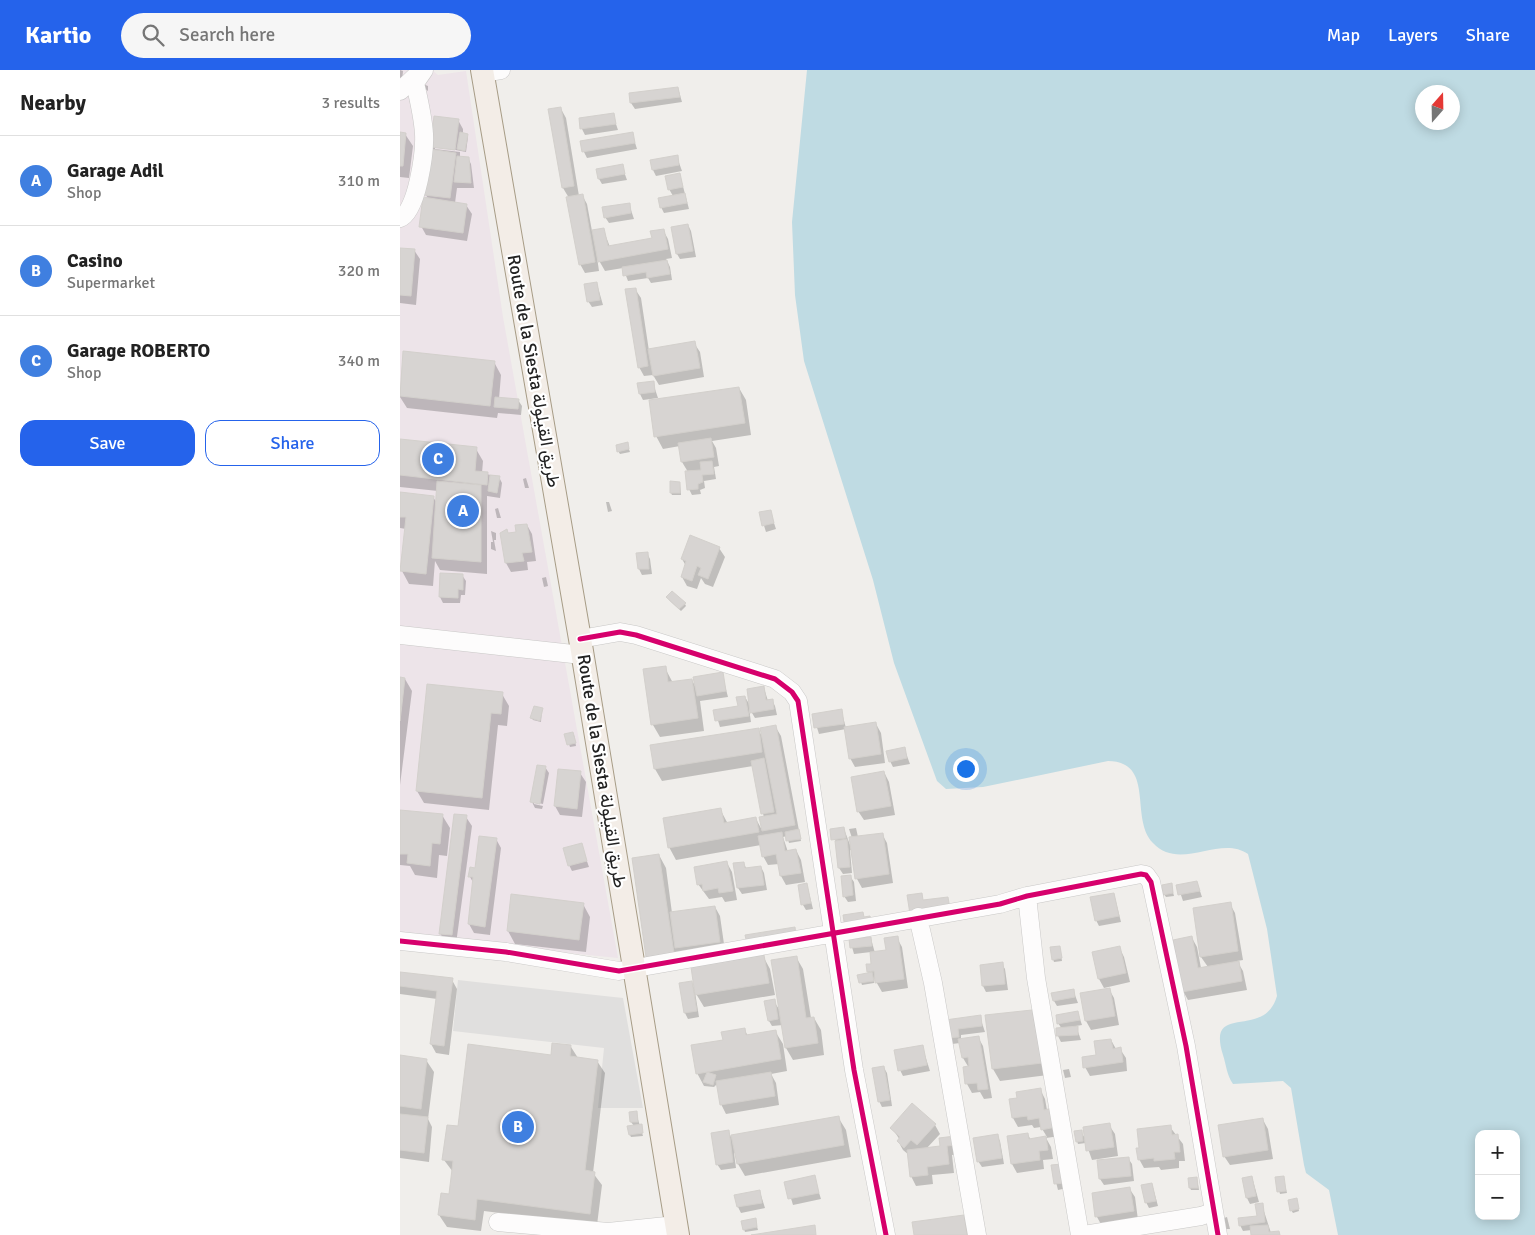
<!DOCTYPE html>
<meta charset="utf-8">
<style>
:root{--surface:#fff;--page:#f6f6f6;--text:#222;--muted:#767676;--line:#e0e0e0;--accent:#2563eb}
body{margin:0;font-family:Signika,Vazirmatn,sans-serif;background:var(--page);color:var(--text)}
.controls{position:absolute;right:15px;bottom:15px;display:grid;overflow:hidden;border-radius:10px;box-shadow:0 2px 12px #0003}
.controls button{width:45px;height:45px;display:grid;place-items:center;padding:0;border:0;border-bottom:1px solid var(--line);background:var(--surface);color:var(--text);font:25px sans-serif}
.compass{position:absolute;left:1015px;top:15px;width:45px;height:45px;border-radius:50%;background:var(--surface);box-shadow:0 2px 12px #0003;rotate:20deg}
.you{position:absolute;left:565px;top:698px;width:18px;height:18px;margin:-12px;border:4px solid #fff;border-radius:50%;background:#1a73e8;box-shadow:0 0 0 8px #1a73e833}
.badge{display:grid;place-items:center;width:32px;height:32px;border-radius:50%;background:var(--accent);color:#fff;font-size:16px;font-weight:700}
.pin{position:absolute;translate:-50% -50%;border:2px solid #fff;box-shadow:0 1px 5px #0006}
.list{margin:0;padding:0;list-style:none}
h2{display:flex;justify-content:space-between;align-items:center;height:65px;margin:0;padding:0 20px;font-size:21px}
h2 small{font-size:16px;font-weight:400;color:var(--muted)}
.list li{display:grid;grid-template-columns:32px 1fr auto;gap:15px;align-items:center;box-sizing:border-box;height:90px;padding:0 20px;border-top:1px solid var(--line)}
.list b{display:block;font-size:19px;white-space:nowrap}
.list p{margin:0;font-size:16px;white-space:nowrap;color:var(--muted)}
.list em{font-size:16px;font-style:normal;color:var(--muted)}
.actions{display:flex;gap:10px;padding:15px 20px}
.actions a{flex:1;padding:11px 0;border:1px solid var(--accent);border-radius:15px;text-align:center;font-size:18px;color:var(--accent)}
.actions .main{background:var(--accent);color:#fff}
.icon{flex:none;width:28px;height:28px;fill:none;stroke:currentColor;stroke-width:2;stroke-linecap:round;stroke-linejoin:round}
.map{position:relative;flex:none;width:1135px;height:1165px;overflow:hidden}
header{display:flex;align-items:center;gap:30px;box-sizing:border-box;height:70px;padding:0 25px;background:var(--accent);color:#fff}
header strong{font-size:24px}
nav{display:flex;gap:28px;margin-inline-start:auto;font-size:18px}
.search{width:350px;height:45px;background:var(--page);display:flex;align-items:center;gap:12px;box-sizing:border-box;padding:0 18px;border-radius:28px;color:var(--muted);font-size:19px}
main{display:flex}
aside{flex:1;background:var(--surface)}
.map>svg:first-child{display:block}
.industrial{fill:#ede4e9}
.parking{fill:#e0dfde}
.water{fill:#bfdbe3;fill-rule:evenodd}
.shadow{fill:#0003}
.building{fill:#d7d4d2;stroke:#d3d0cc}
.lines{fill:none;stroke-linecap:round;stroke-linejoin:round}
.minor-casing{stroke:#c9c8c7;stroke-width:19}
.major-casing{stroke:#a79c86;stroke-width:24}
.minor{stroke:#fdfcfc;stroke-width:18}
.major{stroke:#f3ede7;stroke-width:22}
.cycleway-casing{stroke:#fff;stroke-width:8}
.cycleway{stroke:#d6006c;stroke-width:5}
.labels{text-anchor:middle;stroke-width:4.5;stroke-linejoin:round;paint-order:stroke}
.street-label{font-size:18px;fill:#222;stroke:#fff}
</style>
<header>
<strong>Kartio</strong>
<div class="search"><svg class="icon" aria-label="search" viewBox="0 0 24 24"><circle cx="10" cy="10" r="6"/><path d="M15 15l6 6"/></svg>Search here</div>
<nav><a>Map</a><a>Layers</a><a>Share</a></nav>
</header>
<main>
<aside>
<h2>Nearby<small>3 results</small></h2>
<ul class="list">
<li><span class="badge" style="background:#3f7fe0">A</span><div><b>Garage Adil</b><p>Shop</p></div><em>310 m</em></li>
<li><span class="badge" style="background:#3f7fe0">B</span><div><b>Casino</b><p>Supermarket</p></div><em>320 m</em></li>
<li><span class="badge" style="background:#3f7fe0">C</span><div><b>Garage ROBERTO</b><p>Shop</p></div><em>340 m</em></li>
</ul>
<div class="actions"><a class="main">Save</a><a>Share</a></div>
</aside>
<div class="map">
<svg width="1135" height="1165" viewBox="0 0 1135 1165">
<rect width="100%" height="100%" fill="#f0eeeb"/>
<path class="industrial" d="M0 0H32L38 5 66 1 103 247 218 888 0 866Z"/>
<path class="parking" d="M58 910 223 928 243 1038H198L204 978 53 961Z"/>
<path class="water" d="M407 0H1135V1165H938L929 1120 906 1103 904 1095 891 1018 883 1011 833 1014C827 1006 826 994 823 985 806 931 864 971 877 926L867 859 848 784C820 764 780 802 753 773 729 748 756 692 708 691L583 717 546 719 537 711 494 593 473 510 404 291 395 225 392 152ZM1022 22H1052V52H1022ZM1079 1064H1116V1146H1079Z"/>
<path class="shadow" d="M0 0 3 1 2 12H0Z
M23 14 28 16V21L24 18Z
M278 18 282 32 235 39 231 33 230 24Z
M161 39 166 48 179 126 182 125 187 134 192 161 203 159 210 177 253 169 263 160 268 169 272 188 266 189 270 197 272 210 251 213 248 208 228 211 223 198 205 201 197 187 199 201 185 203 180 194 169 128 163 118Z
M213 45 218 60 185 65 182 59 180 49Z
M58 50 63 59V64L68 67 66 82 35 76V79L60 82V88H68L71 94 74 118H57L55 133 66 135 72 144 67 171 26 165 21 156 28 129 26 125 33 81 31 77Z
M0 63 5 64 13 76 9 108 0 107Z
M232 63 237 79 187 88 184 82 182 72Z
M277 87 282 101 256 106 253 100Z
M222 96 227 110 202 114 199 109Z
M280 105 289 139 264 143 261 137 273 126 269 119Z
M229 134 234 149 209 153 205 147Z
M288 155 291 161 296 187 280 189 277 184Z
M0 179 14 180 20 189 16 235 0 233Z
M197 214 203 235 192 237 188 231Z
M235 219 241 228 249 281 294 273 300 282 304 307 259 315 253 305 244 306 239 297Z
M4 283 94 292 101 305 99 329 118 330 122 336 121 345 98 343 97 348 7 338 0 327Z
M253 313 258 328 243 330 240 324Z
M339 318 346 330 351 365 312 371 316 378 319 396 314 397 316 409 304 411 305 418 300 420 301 424 292 425 289 419 288 402 282 392 280 376 263 379 256 366Z
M0 371 76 379 83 391 82 403 99 407 102 413 100 428 87 426V504L40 500 35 491 33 516 9 514 2 501 6 459 0 458V424L33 427 37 433 38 421 0 417Z
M227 374 230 382 220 384 218 381Z
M126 408 129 418H125L123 409Z
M280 413 281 425H272L271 423Z
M206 432H209L212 441 208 442Z
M98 438 101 448H97L95 439Z
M370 441 376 459 366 462 360 443Z
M127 455 132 464 136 491 127 492 128 500 111 502 106 493 108 464 117 463Z
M91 461 96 463V470H94L96 481 91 479V472H93Z
M319 478 325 487 313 517 305 514 301 508 297 519 287 516 282 507 286 496 282 489Z
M247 483 250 489 252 504 242 505 239 499Z
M62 505 66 511 65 525H61L60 533H43L40 527Z
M146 507 148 516 144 517 142 508Z
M269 530 285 534 286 536 281 541Z
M265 598 273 613 292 610 296 618 322 604 328 627 300 631 304 661 260 667 253 655Z
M0 608 5 609 12 621 0 715Z
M364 618 368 631 372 630 375 636 377 645 355 648 349 638 351 652 320 657 315 641 339 637 345 627 351 637Z
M102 624 109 636 107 656 98 655 89 740 24 733 17 721Z
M142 639 141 652 133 650 132 648Z
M441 640 446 658 476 654 481 663 485 693 455 697 450 688 446 659 419 664 413 645Z
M375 656 381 666 401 771 389 773 387 766 383 767 388 782 396 780 401 790 405 812 386 815 381 806 379 794 368 795 363 786 361 775 276 790 269 777 320 739 328 754 356 749 362 760 364 748 353 696 262 711 255 699 358 659 363 668Z
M166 665H174L176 676 170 677Z
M504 678 510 694 493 697 490 691Z
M145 697 149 703 143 734 134 732V734L143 736 142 739 135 738 132 732Z
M484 702 489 712 495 745 464 750 458 741Z
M180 703 186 712 182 747 160 745 155 736Z
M0 741 42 745 50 758 47 786 39 785 37 808 15 805 10 796 0 795Z
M66 747 72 756 56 874 45 872 40 863Z
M456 758 458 767 482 764 487 773 493 813 462 818 457 809 452 768 449 759Z
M444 759 452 780H450L452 803 443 804 439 798 436 771 433 769Z
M96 769 101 778 90 865 74 863 69 854 74 814 70 807Z
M181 774 189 797 172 801 169 795Z
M259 785 266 798 272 843 315 837 320 846 325 881 281 887 278 882 280 895 255 899 248 886Z
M327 793 332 802 337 830 325 832 322 827 309 829 298 814Z
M343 793 347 799 361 797 364 803 367 820 342 824 338 818 335 794Z
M450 806 454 812 456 831 448 832 444 826Z
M797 812 802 827 783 831 778 816Z
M407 815 413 839 406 840 403 835Z
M771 815 774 826 766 827 764 824Z
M714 824 721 852 699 856 696 850Z
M112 825 183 834 190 847 186 882 115 874 108 861Z
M830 834 835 843 843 890 837 891 843 901 847 920 788 930 783 921 792 868 797 877 801 898 808 897 801 887Z
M497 868 502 877 508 918 482 922 474 908V913L462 915 459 906 469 904 468 901 473 895 471 882 454 884 450 870 471 869 475 883 487 881Z
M719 877 724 887 730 912 704 918 699 909Z
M660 878 662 891 654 892 653 889Z
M363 886 370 899 375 925 304 937 295 922 299 947 288 949 285 943 280 914 291 912 295 920Z
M396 887 403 899 411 948H414L421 960 424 985 393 990 386 978 383 955 372 956 369 951 374 931 380 941Z
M602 894 605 899 608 920 586 922 583 916 581 896Z
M0 903 52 910 57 919 49 985 36 983 31 974 37 929 0 924Z
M709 919 714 928 719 955 691 960 686 951 681 924Z
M673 920 678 933 657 936 654 931Z
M631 941 639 954 648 1005 600 1011 593 999Z
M678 943 682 955 676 956 681 970 661 972 658 966 657 959H662L658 953Z
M580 947 585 962 561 965V970L578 967 583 976 592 1028 584 1029 580 1022 572 1023 567 1014 564 998H569L563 988 560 973 552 974 546 951Z
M344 959 348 966 375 961 383 974 387 1001 371 1004 376 1013 379 1035 326 1044 321 1034 318 1013 314 1017 304 1016 297 1003 324 971Z
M711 970 716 979H720L726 988 727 1001 690 1006 685 997Z
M522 976 530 1001 503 1006 500 1000Z
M171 977 178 988 197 991 205 1003 193 1103 202 1115 197 1155 84 1141 81 1161 47 1157 39 1145 50 1125 53 1102 44 1090 59 1058Z
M0 987 26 990 34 1002 28 1049 32 1057 29 1092 0 1088Z
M484 998 487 1003 492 1036 482 1037 479 1031Z
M669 999 671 1007 665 1008 663 1000Z
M640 1019 645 1029 647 1040 660 1066 646 1068 651 1077 653 1089 643 1090 644 1099 617 1103 612 1094 628 1065 631 1070 647 1067 641 1057 634 1058 632 1055 618 1057 613 1048 618 1029Z
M236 1043 243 1066 231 1067 230 1065 234 1056 231 1052Z
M438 1047 446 1060 451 1087 345 1106 338 1094 336 1083H334L336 1098 321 1100 317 1094 328 1061 331 1067Z
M863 1050 868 1059 873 1089 830 1095 824 1086Z
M535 1055 540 1064 526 1079 542 1077 554 1068 560 1084 552 1085 554 1103 532 1105 533 1114 516 1116 511 1106 509 1085 503 1080 498 1071 500 1070 492 1058Z
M709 1055 715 1064 718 1086 692 1090 686 1073 678 1074 677 1071 681 1062 685 1068Z
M770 1057 783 1074 785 1091H779V1098L761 1100 759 1097 744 1098 739 1089 741 1079Z
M597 1065 600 1071 604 1094 582 1097 578 1091Z
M728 1088 732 1094 734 1111 704 1115 700 1109 698 1091Z
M652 1096 667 1118 658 1120Z
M414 1107 421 1129 393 1135 386 1112Z
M852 1107 859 1132 850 1134 847 1128Z
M883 1108 887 1123 880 1124 876 1109Z
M797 1109 799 1120H791L790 1118Z
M752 1114 758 1136 749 1138 746 1132Z
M729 1118 735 1127 738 1150 702 1156 697 1147 693 1124Z
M360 1122 365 1138 341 1143 338 1137Z
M896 1129 899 1141 893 1143 891 1140Z
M862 1135 871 1163 879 1162 880 1165H852V1160L843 1161 840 1155 858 1147Z
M564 1146 569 1155 571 1165H515Z
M827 1147 830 1159H826L824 1148Z
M355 1149 358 1160 345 1162 344 1159Z"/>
<path class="building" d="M278 17 280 27 230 33 229 23Z
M161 37 174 116 162 118 148 39Z
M214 43 216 54 180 59 179 48Z
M34 46 59 49 55 80 30 77Z
M0 62 6 63 3 96H0Z
M60 62 68 64 65 81 57 79Z
M233 62 235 73 182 82 180 71Z
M30 79 56 83 50 128 24 125Z
M278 85 279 95 252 100 250 90Z
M57 86 69 87 71 113 54 112Z
M223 94 225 104 198 109 196 99Z
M280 103 283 117 268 120 265 106Z
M285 123 287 133 260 138 258 128Z
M183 124 195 192 179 195 166 127Z
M23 127 67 134 63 163 19 157Z
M230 133 231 143 204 148 202 137Z
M288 154 293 181 276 184 271 157Z
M204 158 208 176 252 168 250 161 264 159 268 179 198 192 192 160Z
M0 178 15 179 11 226 0 225Z
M267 190 270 204 247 208 246 202 223 206 222 197Z
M197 212 200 230 187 232 184 214Z
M236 218 248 296 238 298 225 219Z
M295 271 300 298 253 306 248 279Z
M3 281 95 291 90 336 0 326Z
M254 311 255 322 239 324 237 313Z
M339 317 345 353 254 367 249 330Z
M95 327 119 329 118 339 94 337Z
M311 368 314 387 281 392 278 373Z
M0 369 77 377 75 401 88 402 87 415 0 405Z
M228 372 229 379 217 382 216 375Z
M312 391 314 404 302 405 303 412 298 414V419L287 420 285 401 301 400 300 392Z
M90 405 100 406 97 423 88 421Z
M37 411 81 415V492L32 488Z
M270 411 280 412V423H270Z
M0 422 34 426 26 504 0 501 6 447H0Z
M371 440 374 453 362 456 359 442Z
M127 454 132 482 122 483 124 491 105 493 100 463 107 459 108 463 116 462 115 455Z
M290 465 320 477 308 509 298 505 301 498 297 496 292 511 281 507 286 491 281 489Z
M248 482 249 499H238L236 483Z
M40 503 63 504V520L58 519V528L39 527Z
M272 521 286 533 279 539 266 527Z
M266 596 268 612 292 609 298 648 251 655 243 599Z
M323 602 326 621 297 626 293 607Z
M0 607 5 608 0 651Z
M27 614 103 622 101 644 91 643 82 728 16 721Z
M364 616 366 630 373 629 374 639 350 643 347 619Z
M345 626 349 646 315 651 313 640 338 636 336 627Z
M134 636 143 638 140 651 130 648Z
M442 639 444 654 414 658 412 644Z
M476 652 481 684 449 689 444 657Z
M376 655 395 755 362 761 359 747 377 744 360 658Z
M359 658 362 682 254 699 250 675Z
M173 662 176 673 167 675 164 664Z
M505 677 507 688 489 692 486 681Z
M364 688 374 742 361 744 351 691Z
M137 695 146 696 140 734 130 732Z
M158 699 181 701 177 739 154 736Z
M484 701 491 736 457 742 451 707Z
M321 738 324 753 356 747 359 762 268 778 263 748Z
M0 740 43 744 40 774 32 773 30 796 7 793 8 784H0Z
M54 744 67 745 52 865 39 864Z
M444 757 446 768 431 770 430 759Z
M399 759 401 769 386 771 385 762Z
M382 762 385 781 396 779 401 803 380 806 376 784 362 787 358 766Z
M483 763 489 804 455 809 449 767Z
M79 766 97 768 85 857 68 854 73 807H68L70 797 75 798Z
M447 769 450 797 438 798 435 771Z
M182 773 187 791 168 796 163 778Z
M259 784 274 883 246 887 232 788Z
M327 791 333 821 319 823 318 818 303 821 302 814 297 815 294 797Z
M344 792 345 798 361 796 364 815 337 818 333 793Z
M451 805 453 825 443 827 441 806Z
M797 811 800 821 778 825 776 815Z
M407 813 411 833 401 835 398 815Z
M772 813 773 823 763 825 762 815Z
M522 823 523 830 548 827 550 839 510 844 507 825Z
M714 823 719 846 695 851 690 827Z
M111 824 184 833 179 870 107 861Z
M831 832 838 881 800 887 793 838Z
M315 836 320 872 275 878 270 842Z
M463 842 464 847 470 846 472 853 445 858 443 845Z
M395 857 396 866 347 874 345 865Z
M498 866 504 909 475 913 474 901 467 902 466 894H471L470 882 486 880 484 868Z
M792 866 798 898 839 891 842 911 782 922 773 870Z
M471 867 472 876 450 878 449 869Z
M660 876 662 888 652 890 650 877Z
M720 876 726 903 698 909 692 882Z
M364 885 369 913 295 925 291 897Z
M397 886 406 948 414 947 418 973 385 978 371 890Z
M603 892 605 914 582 916 580 895Z
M0 902 53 908 44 976 30 974 37 921 0 916Z
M472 902 474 911 459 913 457 905Z
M292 911 297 941 284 943 279 913Z
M710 918 715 946 685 951 680 923Z
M674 919 675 927 653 931 651 923Z
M375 929 378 949 368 951 364 931Z
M632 940 642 993 592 999 585 945Z
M678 941 680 950 657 954 656 945Z
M581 945 582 956 558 959 559 967 547 968 545 950Z
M678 956V965L656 966V958Z
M345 958 346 965 376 960 381 989 296 1004 291 975 323 970 321 962Z
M579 966 588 1019 578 1020 577 1013 565 1014 563 997 569 996 568 987 562 988 558 969Z
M711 969 713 979 721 977 723 992 683 998 682 987 696 985 694 971Z
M152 973 171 975 170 986 198 990 185 1100 195 1102 190 1144 77 1129 75 1150 38 1145 41 1123 49 1124 53 1091 42 1090 47 1055 58 1056 68 974 151 985Z
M523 975 527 995 498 1001 494 980Z
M0 985 27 989 21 1039 0 1036Z
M484 996 490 1030 478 1032 472 998Z
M307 1002 316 1005 313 1015 303 1012Z
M371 1002 375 1026 320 1035 316 1011Z
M641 1018 644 1040 653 1038 656 1057 641 1060 639 1048 628 1050 627 1046 612 1048 609 1029 617 1028 616 1022Z
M512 1033 536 1054 517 1075 511 1070 504 1078 497 1071 500 1067 490 1058Z
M237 1041 238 1052H230L229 1042Z
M0 1044 28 1047 24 1083 0 1080Z
M439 1046 444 1075 337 1094 331 1065Z
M863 1048 868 1080 823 1087 818 1055Z
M710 1053 714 1077 686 1081 683 1057Z
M242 1054 243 1063 229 1065 227 1056Z
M771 1055 772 1065 778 1064 780 1082H774L775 1089 754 1091V1088L738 1090 736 1078H739L737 1059Z
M329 1060 333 1092 316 1095 311 1063Z
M682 1060 683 1071 676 1072 674 1061Z
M628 1063 629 1069 646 1066 648 1080 639 1081 640 1090 611 1094 607 1066Z
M598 1064 602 1088 577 1092 573 1068Z
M555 1066 556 1075 547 1076 549 1094 527 1097 528 1105 510 1107 507 1080 540 1076 539 1068Z
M729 1087 731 1106 699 1109 697 1090Z
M662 1094 665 1113 654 1114 651 1095Z
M415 1105 419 1123 388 1129 384 1112Z
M852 1106 856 1126 846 1128 842 1108Z
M884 1106 886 1121 877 1122 875 1107Z
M797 1107 798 1118H789L788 1108Z
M752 1113 756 1131 745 1133 741 1115Z
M730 1117 734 1141 695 1147 692 1123Z
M360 1120 362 1133 337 1137 334 1125Z
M897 1128 899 1139 890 1141 888 1130Z
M863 1133 865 1152 839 1156 838 1148 857 1146 855 1134Z
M564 1145 567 1165H514L512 1152Z
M356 1148 357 1157 343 1160 341 1151Z
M415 1155 416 1165H351Z
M868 1155 869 1162 879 1161 880 1165H851L850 1156Z"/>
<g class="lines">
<g class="minor-casing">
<path id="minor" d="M82 3 101 0
M0 21 20 2
M0 148C17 142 25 82 24 64 23 47 19 30 15 13L24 0
M0 565 182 585
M180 569 220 562 236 565 375 609 392 622 398 631 454 1000 486 1165
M627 826 636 908 680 1165
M518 847 533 913 577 1165
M0 871 106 882 219 901 600 834 627 826 741 804 746 805 751 812 786 976 818 1165
M98 1152 208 1162 276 1155
M684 1165 801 1146 810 1143 813 1140"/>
</g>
<g class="major-casing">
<path id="major" d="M82 0 180 569 278 1165"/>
</g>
<use href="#minor" class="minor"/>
<use href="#major" class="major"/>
<g class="cycleway-casing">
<path id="cycleway" d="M180 569 220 562 236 565 375 609 392 622 398 631 454 1000 486 1165
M0 871 106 882 219 901 600 834 627 826 741 804 746 805 751 812 786 976 818 1165"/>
</g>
<use href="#cycleway" class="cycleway"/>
</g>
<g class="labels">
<g class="street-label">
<text transform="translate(134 301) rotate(80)" y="6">Route de la Siesta طريق القيلولة</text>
<text transform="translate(202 701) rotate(81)" y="6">Route de la Siesta طريق القيلولة</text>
</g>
</g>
</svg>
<div class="controls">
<button>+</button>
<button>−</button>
</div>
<svg class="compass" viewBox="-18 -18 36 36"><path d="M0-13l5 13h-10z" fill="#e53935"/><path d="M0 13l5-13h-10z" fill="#767676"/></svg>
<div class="you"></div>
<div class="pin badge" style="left:63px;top:441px;background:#3f7fe0">A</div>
<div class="pin badge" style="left:118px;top:1057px;background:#3f7fe0">B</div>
<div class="pin badge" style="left:38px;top:389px;background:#3f7fe0">C</div>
</div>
</main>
